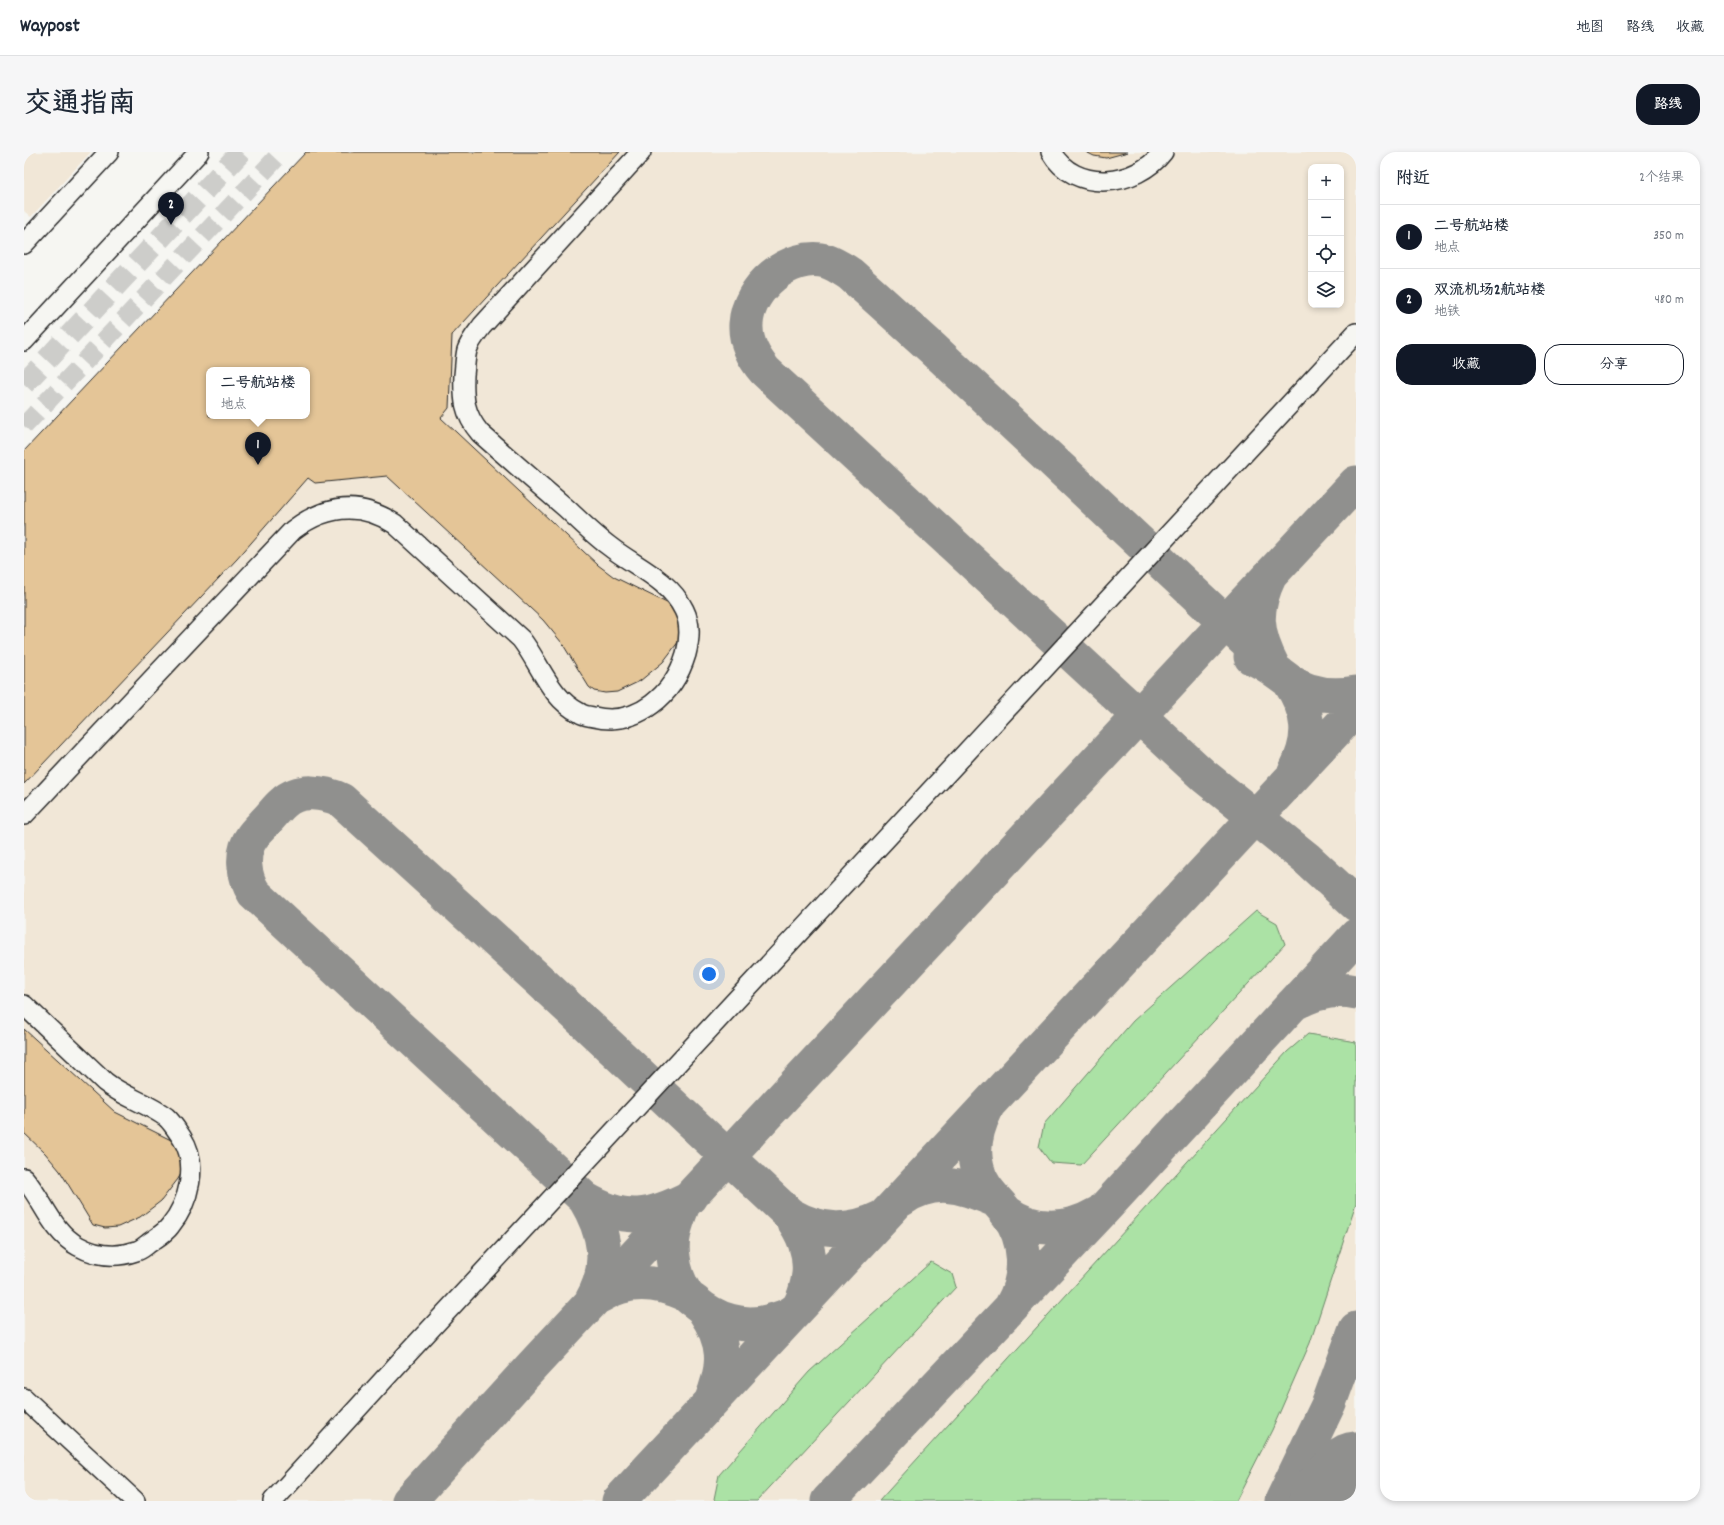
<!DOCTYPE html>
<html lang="zh">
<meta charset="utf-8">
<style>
:root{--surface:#fff;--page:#f6f6f7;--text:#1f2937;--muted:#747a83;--line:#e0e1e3;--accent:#111827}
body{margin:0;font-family:Dekko,"LXGW WenKai TC",sans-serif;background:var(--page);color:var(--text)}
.controls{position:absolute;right:12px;top:12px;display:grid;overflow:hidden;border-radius:8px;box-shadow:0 2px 6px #0003}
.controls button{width:36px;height:36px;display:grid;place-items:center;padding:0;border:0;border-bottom:1px solid var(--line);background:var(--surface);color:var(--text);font:20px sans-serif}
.you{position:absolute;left:685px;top:822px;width:14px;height:14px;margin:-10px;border:3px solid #fff;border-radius:50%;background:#1a73e8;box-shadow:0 0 0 6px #1a73e833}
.badge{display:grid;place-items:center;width:26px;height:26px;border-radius:50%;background:var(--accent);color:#fff;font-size:13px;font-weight:700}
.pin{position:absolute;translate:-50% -33px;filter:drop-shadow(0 1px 2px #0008)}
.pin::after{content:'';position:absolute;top:21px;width:14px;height:12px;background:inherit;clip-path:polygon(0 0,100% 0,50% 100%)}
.popup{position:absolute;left:182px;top:215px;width:104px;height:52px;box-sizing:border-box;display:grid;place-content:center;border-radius:8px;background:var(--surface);filter:drop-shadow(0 1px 3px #0005);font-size:13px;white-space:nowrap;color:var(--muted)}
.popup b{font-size:15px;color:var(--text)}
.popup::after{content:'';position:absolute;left:50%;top:100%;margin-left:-8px;border:8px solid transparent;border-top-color:var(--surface)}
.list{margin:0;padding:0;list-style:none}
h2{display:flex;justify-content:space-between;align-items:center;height:52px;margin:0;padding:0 16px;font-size:17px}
h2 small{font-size:13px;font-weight:400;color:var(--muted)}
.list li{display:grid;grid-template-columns:26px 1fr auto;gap:12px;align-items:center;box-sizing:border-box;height:64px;padding:0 16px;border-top:1px solid var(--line)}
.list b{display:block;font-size:15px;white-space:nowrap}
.list p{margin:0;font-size:13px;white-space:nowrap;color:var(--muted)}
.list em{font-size:13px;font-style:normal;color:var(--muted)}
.actions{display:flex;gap:8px;padding:12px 16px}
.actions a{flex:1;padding:9px 0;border:1px solid var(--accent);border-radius:16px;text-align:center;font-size:14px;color:var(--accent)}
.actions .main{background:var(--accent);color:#fff}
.icon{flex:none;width:22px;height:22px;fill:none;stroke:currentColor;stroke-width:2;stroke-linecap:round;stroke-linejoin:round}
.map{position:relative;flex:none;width:1332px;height:1349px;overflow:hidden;border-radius:16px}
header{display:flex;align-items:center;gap:24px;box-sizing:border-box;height:56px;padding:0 20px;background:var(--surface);border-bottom:1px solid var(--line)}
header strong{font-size:19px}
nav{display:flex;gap:22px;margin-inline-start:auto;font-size:14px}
.intro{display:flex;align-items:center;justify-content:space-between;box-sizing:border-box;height:96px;padding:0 24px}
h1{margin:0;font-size:28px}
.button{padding:10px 18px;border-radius:16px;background:var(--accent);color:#fff;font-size:14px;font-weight:700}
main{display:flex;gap:24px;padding:0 24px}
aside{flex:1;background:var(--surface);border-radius:16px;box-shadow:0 2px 6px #0003}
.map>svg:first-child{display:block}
.built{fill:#f1e7d7;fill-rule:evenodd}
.green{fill:#abe2a5;stroke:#6b8668}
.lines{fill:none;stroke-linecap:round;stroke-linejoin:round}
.taxiway{stroke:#90908e;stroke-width:35}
.runway{stroke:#90908e;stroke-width:87}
.building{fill:#e4c597;stroke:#2b2b2b;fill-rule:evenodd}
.minor-tunnel{stroke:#cdcdca;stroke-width:19;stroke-dasharray:19 10;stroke-linecap:butt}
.major-tunnel{stroke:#cdcdca;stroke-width:22;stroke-dasharray:22 11;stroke-linecap:butt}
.minor-casing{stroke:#2b2b2b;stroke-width:22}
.minor{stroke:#f6f6f2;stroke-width:19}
</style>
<header>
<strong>Waypost</strong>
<nav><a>地图</a><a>路线</a><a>收藏</a></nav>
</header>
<div class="intro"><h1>交通指南</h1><a class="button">路线</a></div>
<main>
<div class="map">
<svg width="1332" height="1349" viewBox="0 0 1332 1349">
<rect width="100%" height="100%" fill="#f6f6f2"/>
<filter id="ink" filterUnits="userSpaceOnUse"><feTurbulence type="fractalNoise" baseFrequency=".025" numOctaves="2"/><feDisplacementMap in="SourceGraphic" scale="8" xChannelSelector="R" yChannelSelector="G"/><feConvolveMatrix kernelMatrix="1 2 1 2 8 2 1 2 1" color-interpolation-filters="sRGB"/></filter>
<g filter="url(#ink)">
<path class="built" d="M0 0H67L7 65 0 59Z
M282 0H1332V1349H0V299ZM1287 15H1317V153H1287ZM185 218H283V264H185Z"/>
<path class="green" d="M1232 759 1253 771 1261 792 1057 1013 1027 1011 1015 995 1020 972 1109 869Z
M1284 882 1332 890V1051L1286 1191 1248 1278 1212 1349H855L1263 900Z
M907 1110 928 1122 932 1135 733 1349H692L690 1347 695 1323 785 1220Z"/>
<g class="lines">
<path class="taxiway" d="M1246 423C1229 458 1231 481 1249 515L908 196 826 122C818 117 811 112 802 109 765 100 724 136 722 172 721 191 730 206 741 219L1180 624 1283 707 1332 752
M1227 505C1244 512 1250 518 1264 528 1284 543 1308 545 1332 541
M1265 529C1286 561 1289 585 1271 620
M1269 852C1289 841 1310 835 1332 840
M962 957C953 975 947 995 953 1016 957 1035 971 1046 983 1061 1003 1087 1005 1124 988 1153
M667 1045C626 1066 602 1071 561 1047L230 741C220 725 216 701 228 685 232 679 238 674 242 669 248 663 253 656 259 651 275 636 300 640 317 648L515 828 766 1063C797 1081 827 1081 859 1065
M561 1047C581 1080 588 1114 568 1148
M878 1047C910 1025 937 1033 969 1047
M658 1055C652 1071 646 1087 649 1105 650 1117 655 1132 662 1142 664 1145 668 1148 671 1150 692 1168 719 1177 747 1169 755 1167 768 1163 774 1156 780 1148 784 1132 785 1122 787 1099 779 1081 766 1063
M982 1060C1010 1081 1044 1079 1073 1062
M576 1144C603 1126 633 1129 662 1142
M680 1158C702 1191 702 1213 687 1250
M385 1349 509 1213 1332 331
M595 1349 1332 557
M804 1349 1079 1058 1332 784
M1258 1349 1305 1251 1332 1177"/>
<path class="runway" d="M1308 1349 1332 1323"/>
</g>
<path class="building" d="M282 0H596L428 183 425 256 417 266 574 413 590 425 651 455 658 462 655 489 639 510 616 529 593 540 581 541 570 539 565 535 538 491 519 468 363 324 291 331 284 326 213 407 0 632V299ZM185 218H283V264H185Z
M1062 0H1104L1082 6 1070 4Z
M0 877 91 960 155 992 158 1020 154 1027 137 1049 116 1065 94 1075 81 1076 69 1073 36 1019 21 1001 0 981Z"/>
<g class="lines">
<path class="minor-tunnel" d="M0 274 258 0"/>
<path class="major-tunnel" d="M0 232 217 0"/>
<g class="minor-casing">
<path id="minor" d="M1027 0C1051 42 1112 35 1139 0
M0 92 85 0
M0 189 175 0
M0 663 269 378C302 353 336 349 371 372L497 487C516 511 526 547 556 561 560 564 566 564 570 565 614 575 650 542 662 502 666 486 667 472 660 458 645 427 610 414 585 394 570 383 556 369 542 356 513 331 484 306 456 281 440 262 439 246 440 223 441 215 441 206 443 198 446 189 452 182 458 174L617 0
M0 853 81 930C100 945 123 951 142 965 148 970 154 980 158 986 175 1012 165 1051 146 1074 141 1081 132 1086 125 1091 121 1094 117 1098 112 1099 92 1106 72 1104 54 1094 28 1080 19 1048 0 1026
M0 1246 111 1349
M249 1349 385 1200 1332 181"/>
</g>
<use href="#minor" class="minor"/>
</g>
</g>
</svg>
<div class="controls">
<button>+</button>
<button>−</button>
<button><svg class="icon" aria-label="locate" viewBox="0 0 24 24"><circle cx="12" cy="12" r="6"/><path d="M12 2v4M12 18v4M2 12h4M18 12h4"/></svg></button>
<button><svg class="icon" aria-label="layers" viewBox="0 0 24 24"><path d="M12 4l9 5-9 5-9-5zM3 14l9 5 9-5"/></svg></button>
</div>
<div class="you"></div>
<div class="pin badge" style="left:234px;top:313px">1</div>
<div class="popup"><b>二号航站楼</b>地点</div>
<div class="pin badge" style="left:147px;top:73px">2</div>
</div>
<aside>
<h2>附近<small>2个结果</small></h2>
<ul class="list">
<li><span class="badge">1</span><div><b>二号航站楼</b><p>地点</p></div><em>350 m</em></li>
<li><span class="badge">2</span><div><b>双流机场2航站楼</b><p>地铁</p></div><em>480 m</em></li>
</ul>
<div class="actions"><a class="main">收藏</a><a>分享</a></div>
</aside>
</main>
